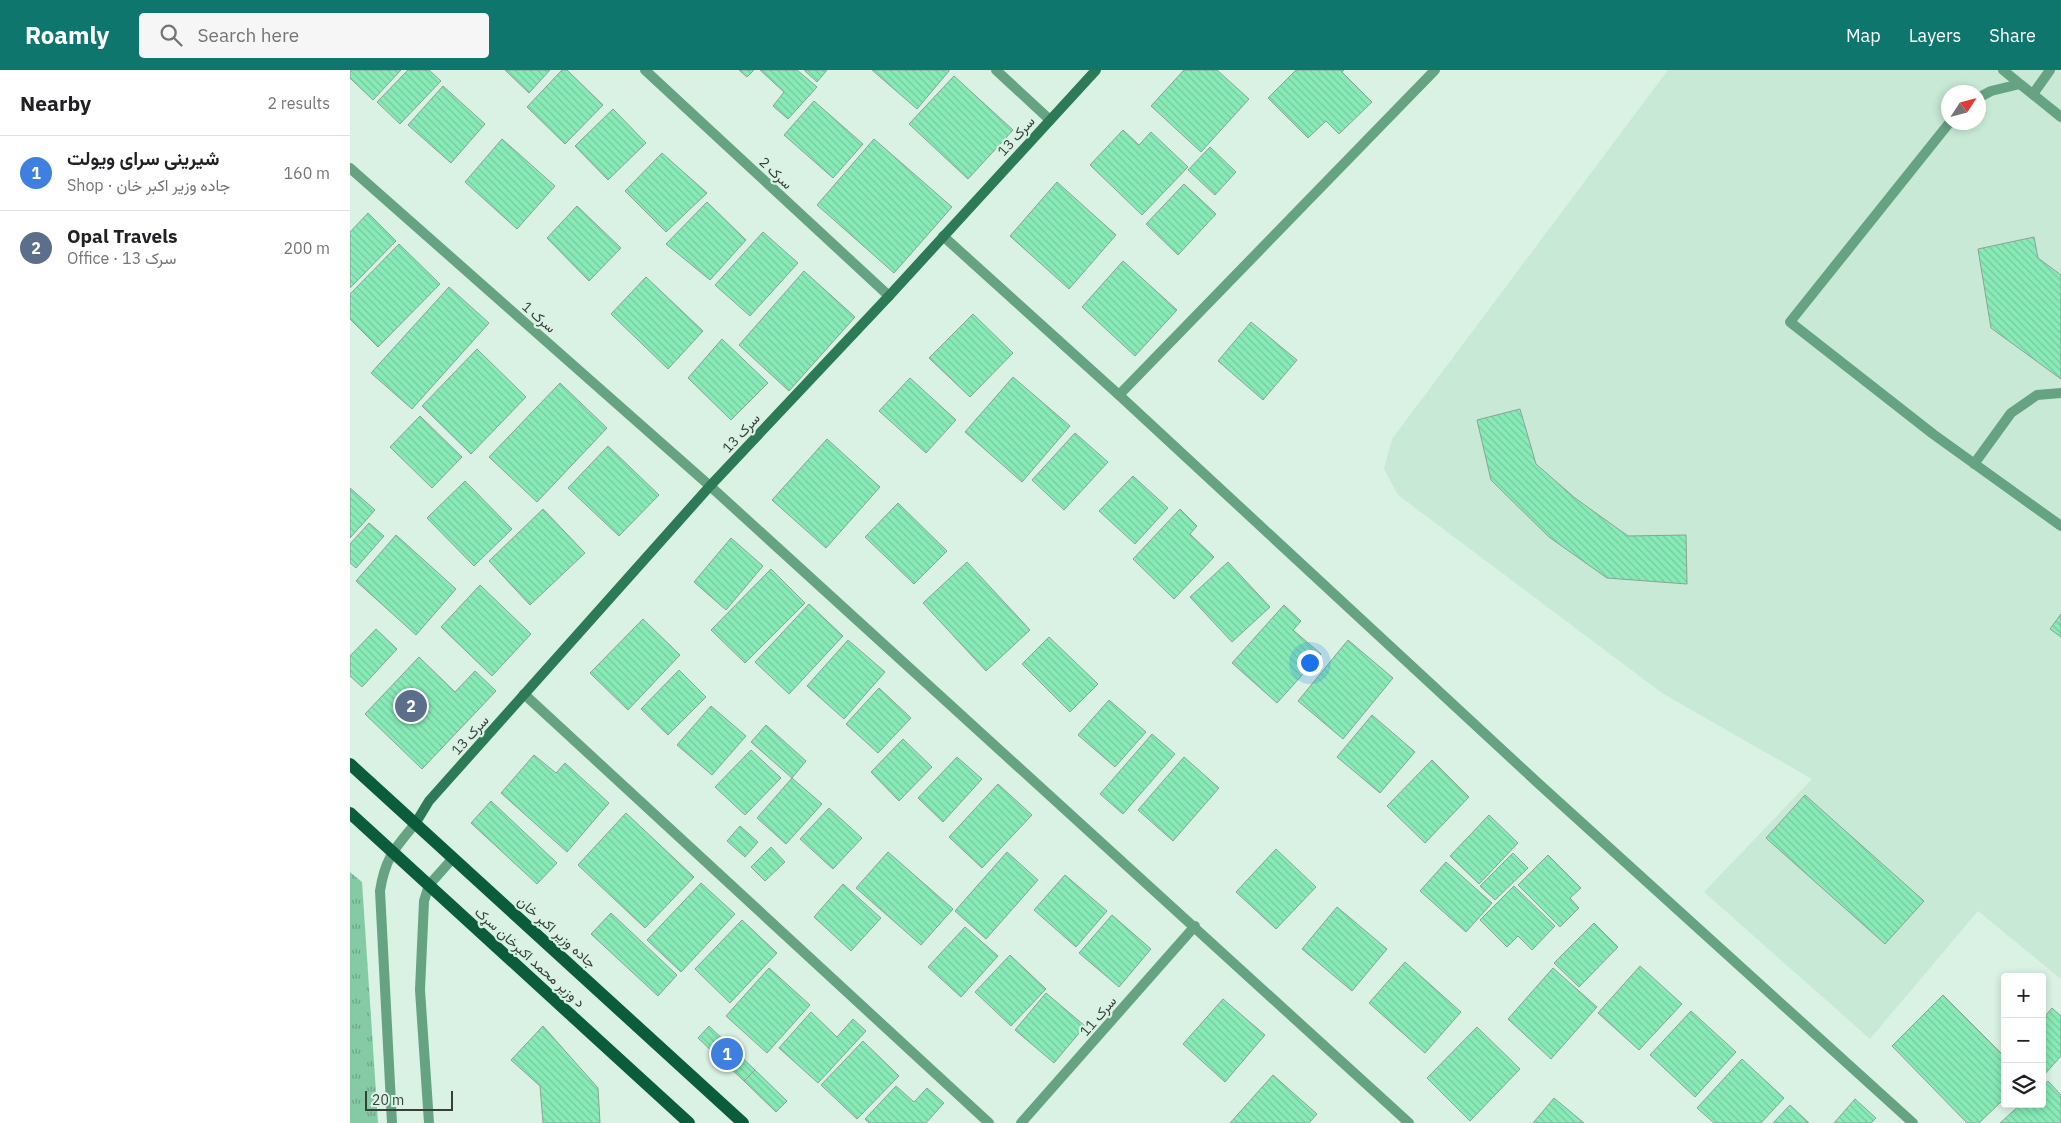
<!DOCTYPE html>
<meta charset="utf-8">
<style>
:root{--surface:#fff;--page:#f6f6f6;--text:#202124;--muted:#757577;--line:#e0e0e0;--accent:#0f766e}
body{margin:0;font-family:"IBM Plex Sans",Vazirmatn,sans-serif;background:var(--page);color:var(--text)}
.controls{position:absolute;right:15px;bottom:15px;display:grid;overflow:hidden;border-radius:5px;box-shadow:0 2px 8px #0003}
.controls button{width:45px;height:45px;display:grid;place-items:center;padding:0;border:0;border-bottom:1px solid var(--line);background:var(--surface);color:var(--text);font:25px sans-serif}
.compass{position:absolute;left:1591px;top:15px;width:45px;height:45px;border-radius:50%;background:var(--surface);box-shadow:0 2px 8px #0003;rotate:54deg}
.scale{position:absolute;left:15px;bottom:12px;width:88px;box-sizing:border-box;padding-left:5px;border:2px solid #35403a;border-top:0;font-size:14px;line-height:18px;white-space:nowrap;color:#35403a;-webkit-text-stroke:4px #d9f2e3;paint-order:stroke}
.you{position:absolute;left:959px;top:592px;width:18px;height:18px;margin:-12px;border:4px solid #fff;border-radius:50%;background:#1a73e8;box-shadow:0 0 0 8px #1a73e833}
.badge{display:grid;place-items:center;width:32px;height:32px;border-radius:50%;background:var(--accent);color:#fff;font-size:16px;font-weight:700}
.pin{position:absolute;translate:-50% -50%;border:2px solid #fff;box-shadow:0 1px 5px #0006}
.list{margin:0;padding:0;list-style:none}
h2{display:flex;justify-content:space-between;align-items:center;height:65px;margin:0;padding:0 20px;font-size:21px}
h2 small{font-size:16px;font-weight:400;color:var(--muted)}
.list li{display:grid;grid-template-columns:32px 1fr auto;gap:15px;align-items:center;box-sizing:border-box;height:75px;padding:0 20px;border-top:1px solid var(--line)}
.list b{display:block;font-size:19px;white-space:nowrap}
.list p{margin:0;font-size:16px;white-space:nowrap;color:var(--muted)}
.list em{font-size:16px;font-style:normal;color:var(--muted)}
.icon{flex:none;width:28px;height:28px;fill:none;stroke:currentColor;stroke-width:2;stroke-linecap:round;stroke-linejoin:round}
.map{position:relative;flex:none;width:1711px;height:1053px;overflow:hidden}
header{display:flex;align-items:center;gap:30px;box-sizing:border-box;height:70px;padding:0 25px;background:var(--accent);color:#fff}
header strong{font-size:24px}
nav{display:flex;gap:28px;margin-inline-start:auto;font-size:18px}
.search{width:350px;height:45px;background:var(--page);display:flex;align-items:center;gap:12px;box-sizing:border-box;padding:0 18px;border-radius:5px;color:var(--muted);font-size:19px}
main{display:flex}
aside{flex:1;background:var(--surface)}
.map>svg:first-child{display:block}
.built{fill:#c8e9d5;fill-rule:evenodd}
.park{fill:url(#park-tufts)}
.building{fill:url(#building-back-hatch);stroke:#8ba395}
.lines{fill:none;stroke-linecap:round;stroke-linejoin:round}
.lane{stroke:#66a382;stroke-width:10}
.street{stroke:#66a382;stroke-width:10}
.secondary{stroke:#2c7b56;stroke-width:10}
.primary{stroke:#0a5c3b;stroke-width:12}
.labels{text-anchor:middle;stroke-width:4.5;stroke-linejoin:round;paint-order:stroke}
.street-label{font-size:14px;fill:#35403a;stroke:#d9f2e3}
</style>
<header>
<strong>Roamly</strong>
<div class="search"><svg class="icon" aria-label="search" viewBox="0 0 24 24"><circle cx="10" cy="10" r="6"/><path d="M15 15l6 6"/></svg>Search here</div>
<nav><a>Map</a><a>Layers</a><a>Share</a></nav>
</header>
<main>
<aside>
<h2>Nearby<small>2 results</small></h2>
<ul class="list">
<li><span class="badge" style="background:#3f7fe0">1</span><div><b>شیرینی سرای ویولت</b><p>Shop · جاده وزیر اکبر خان</p></div><em>160 m</em></li>
<li><span class="badge" style="background:#5c6f8a">2</span><div><b>Opal Travels</b><p>Office · سرک 13</p></div><em>200 m</em></li>
</ul>
</aside>
<div class="map">
<svg width="1711" height="1053" viewBox="0 0 1711 1053">
<defs>
<pattern id="park-tufts" width="24" height="20" patternUnits="userSpaceOnUse" patternTransform="scale(1.25)"><rect width="24" height="20" fill="#84caa4"/><path d="M3 7l-1-3M5 7V3M7 7l1-3M15 17l-1-3M17 17v-4M19 17l1-3" fill="none" stroke="#6da587"/></pattern>
<pattern id="building-back-hatch" width="6" height="6" patternUnits="userSpaceOnUse" patternTransform="scale(1.25)"><rect width="6" height="6" fill="#87eab7"/><path d="M-1 5l2 2M0 0l6 6M5-1l2 2" fill="none" stroke="#75ca9e"/></pattern>
</defs>
<rect width="100%" height="100%" fill="#d9f2e3"/>
<path class="built" d="M1318 0H1711V909L1628 841 1520 969 1354 822 1462 709 1312 623 1048 425 1034 399 1042 369ZM1598 22H1628V52H1598Z"/>
<path class="park" d="M0 802 12 812 28 1053H0Z"/>
<path class="building" d="M0 0H51L23 30 0 8Z
M58 0H79L91 11 50 54 27 32Z
M155 0H200L179 23Z
M212 0H217L253 35 215 74 177 37Z
M389 0H404L397 7Z
M410 0H447L467 17 438 49 423 36 434 22Z
M454 0H477L467 12Z
M522 0H599V1L567 39Z
M834 0H867L899 29 851 82 801 36Z
M946 0H994L992 2 1022 32 989 64 976 51 958 68 918 28Z
M604 6 663 60 618 109 559 54Z
M93 16 135 54 101 93 58 55Z
M464 31 513 74 483 108 434 65Z
M263 39 296 73 258 110 225 76Z
M773 60 789 75 801 62 838 97 792 145 740 95Z
M152 69 205 116 167 159 115 112Z
M524 69 602 137 544 203 467 135Z
M860 77 886 102 865 125 838 100Z
M312 83 357 123 316 162 275 121Z
M707 112 766 165 719 219 660 166Z
M834 114 866 144 828 185 796 154Z
M357 132 396 170 360 210 316 174Z
M227 136 271 178 239 211 197 168Z
M18 143 46 171 0 218V162Z
M413 162 448 193 400 246 365 215Z
M1684 167 1688 188 1711 205V309L1641 258 1628 179Z
M49 174 90 214 28 277 0 249V224Z
M773 191 827 240 785 286 732 237Z
M454 201 505 247 439 321 389 275Z
M296 207 353 261 318 299 261 244Z
M99 217 139 253 62 339 21 303Z
M623 244 663 283 620 327 579 288Z
M901 252 947 290 913 330 868 291Z
M372 269 418 313 381 350 338 308Z
M127 279 176 327 121 384 72 336Z
M663 307 720 356 672 412 615 362Z
M560 308 606 350 576 383 529 341Z
M210 313 257 358 187 432 139 387Z
M1170 339 1186 394 1225 428 1278 466 1336 465 1337 514 1257 508 1199 467 1141 410 1127 350Z
M70 346 112 387 82 418 40 377Z
M725 363 758 392 714 440 682 410Z
M477 369 530 417 476 478 422 430Z
M258 376 309 425 269 466 218 418Z
M783 406 818 438 785 474 749 441Z
M115 411 162 459 124 496 77 448Z
M0 418 25 440 0 468Z
M548 433 597 481 564 514 515 467Z
M193 439 235 483 180 535 139 491Z
M830 439 847 456 840 464 864 487 824 529 783 489Z
M19 453 34 466 6 498 0 493V474Z
M46 465 106 519 66 565 6 511Z
M381 468 413 496 376 540 344 512Z
M617 492 680 560 636 601 573 533Z
M878 492 920 537 882 572 840 527Z
M421 499 455 533 395 593 361 560Z
M130 515 181 564 142 606 91 557Z
M459 534 493 566 439 624 405 592Z
M934 535 951 551 943 560 971 584 927 633 882 593Z
M1711 544V567L1700 559Z
M293 549 330 585 278 640 240 603Z
M26 559 47 579 12 617 0 606V586Z
M699 567 748 614 720 642 672 594Z
M498 570 535 602 494 649 457 616Z
M998 570 1043 608 993 669 948 631Z
M69 587 105 622 125 601 146 621 72 699 15 644Z
M329 600 356 627 318 665 291 639Z
M529 618 561 648 528 683 496 654Z
M759 630 796 662 765 697 728 665Z
M361 636 396 666 362 705 327 675Z
M1022 645 1065 682 1030 723 987 687Z
M416 655 456 691 442 708 401 672Z
M802 664 825 684 773 744 750 724Z
M553 669 582 697 549 731 521 702Z
M401 680 431 708 395 745 365 717Z
M184 685 206 703 215 693 259 733 217 782 151 723Z
M607 687 632 709 593 752 568 728Z
M834 687 869 718 823 771 788 740Z
M1082 690 1119 727 1075 773 1037 736Z
M442 708 472 734 436 774 407 748Z
M648 714 682 745 632 798 599 767Z
M1455 725 1574 831 1535 874 1416 768Z
M141 731 207 793 187 814 121 753Z
M479 738 512 768 483 799 450 769Z
M276 743 344 807 295 858 228 795Z
M1139 745 1168 773 1129 814 1100 786Z
M390 756 408 772 395 787 377 771Z
M421 777 435 792 415 811 401 797Z
M926 779 966 817 926 859 886 822Z
M538 782 603 839 571 875 506 818Z
M657 782 688 810 636 869 605 841Z
M1163 783 1178 798 1145 830 1130 816Z
M1198 785 1231 818 1220 828 1229 838 1210 857 1168 815Z
M1096 792 1142 833 1116 862 1070 821Z
M715 805 757 841 726 877 684 840Z
M351 813 385 844 331 902 297 870Z
M493 814 531 848 501 881 464 847Z
M1164 816 1205 856 1182 880 1168 866 1157 877 1130 850Z
M987 837 1037 879 1002 921 952 879Z
M261 843 327 905 308 926 241 864Z
M762 845 801 879 769 917 729 883Z
M392 850 427 883 380 933 345 899Z
M1244 853 1268 877 1229 917 1204 893Z
M615 857 648 886 611 927 578 897Z
M660 885 696 919 661 956 625 922Z
M1055 892 1111 942 1075 983 1019 933Z
M1290 896 1332 934 1289 980 1248 943Z
M419 898 460 935 417 983 376 946Z
M1203 898 1247 937 1201 989 1158 949Z
M696 923 735 956 704 993 665 960Z
M1593 925 1655 987V1028L1629 1053H1617L1542 976Z
M873 929 915 965 875 1012 833 974Z
M1702 938 1711 946V986L1694 1005 1692 1003V950Z
M1341 941 1386 982 1345 1027 1300 985Z
M461 942 487 967 503 949 516 961 468 1013 429 978Z
M193 956 248 1018 250 1053H193L190 1016 161 990Z
M359 956 405 1000 394 1011 348 968Z
M1127 957 1170 999 1120 1051 1077 1008Z
M513 971 549 1006 507 1049 471 1015Z
M1392 989 1434 1028 1411 1053H1364L1347 1038Z
M405 1000 437 1031 426 1042 394 1011Z
M923 1005 967 1044 959 1053H880Z
M1698 1011 1711 1025V1053H1650L1671 1034H1692V1016Z
M546 1016 564 1032 577 1018 594 1033 576 1053H519L515 1049Z
M1204 1028 1234 1053H1183Z
M1505 1029 1526 1048 1521 1053H1484Z
M1440 1035 1459 1053H1423Z"/>
<g class="lines">
<path class="lane" d="M1653 0 1670 14
M1683 24 1700 0
M1628 28 1641 21 1670 14 1711 47
M1600 52 1440 252 1583 364 1711 456
M1624 394 1661 343 1687 325 1711 323
M79 1053 70 920 74 831 79 815 103 788"/>
<path class="street" d="M295 0 539 226
M646 0 700 50
M0 98 360 416 1059 1053
M593 166 769 325 1189 714 1563 1053
M769 325 1085 0
M174 624 639 1053
M42 1053 30 821C35 788 45 778 65 754
M671 1053 845 856"/>
<path class="secondary" d="M65 754 79 731 360 416 539 226 746 0"/>
<path class="primary" d="M0 694 393 1053
M0 743 339 1053"/>
</g>
<g class="labels">
<g class="street-label">
<text transform="translate(666 66) rotate(-48)" y="5">سرک 13</text>
<text transform="translate(426 103) rotate(43)" y="5">سرک 2</text>
<text transform="translate(189 247) rotate(41)" y="5">سرک 1</text>
<text transform="translate(391 363) rotate(-47)" y="5">سرک 13</text>
<text transform="translate(120 665) rotate(-48)" y="5">سرک 13</text>
<text transform="translate(207 862) rotate(42)" y="5">جاده وزیر اکبر خان</text>
<text transform="translate(180 887) rotate(42)" y="5">د وزیر محمد اکبرخان سړک</text>
<text transform="translate(748 946) rotate(-49)" y="5">سرک 11</text>
</g>
</g>
</svg>
<div class="controls">
<button>+</button>
<button>−</button>
<button><svg class="icon" aria-label="layers" viewBox="0 0 24 24"><path d="M12 4l9 5-9 5-9-5zM3 14l9 5 9-5"/></svg></button>
</div>
<svg class="compass" viewBox="-18 -18 36 36"><path d="M0-13l5 13h-10z" fill="#e53935"/><path d="M0 13l5-13h-10z" fill="#757577"/></svg>
<div class="scale">20 m</div>
<div class="you"></div>
<div class="pin badge" style="left:377px;top:984px;background:#3f7fe0">1</div>
<div class="pin badge" style="left:61px;top:636px;background:#5c6f8a">2</div>
</div>
</main>
